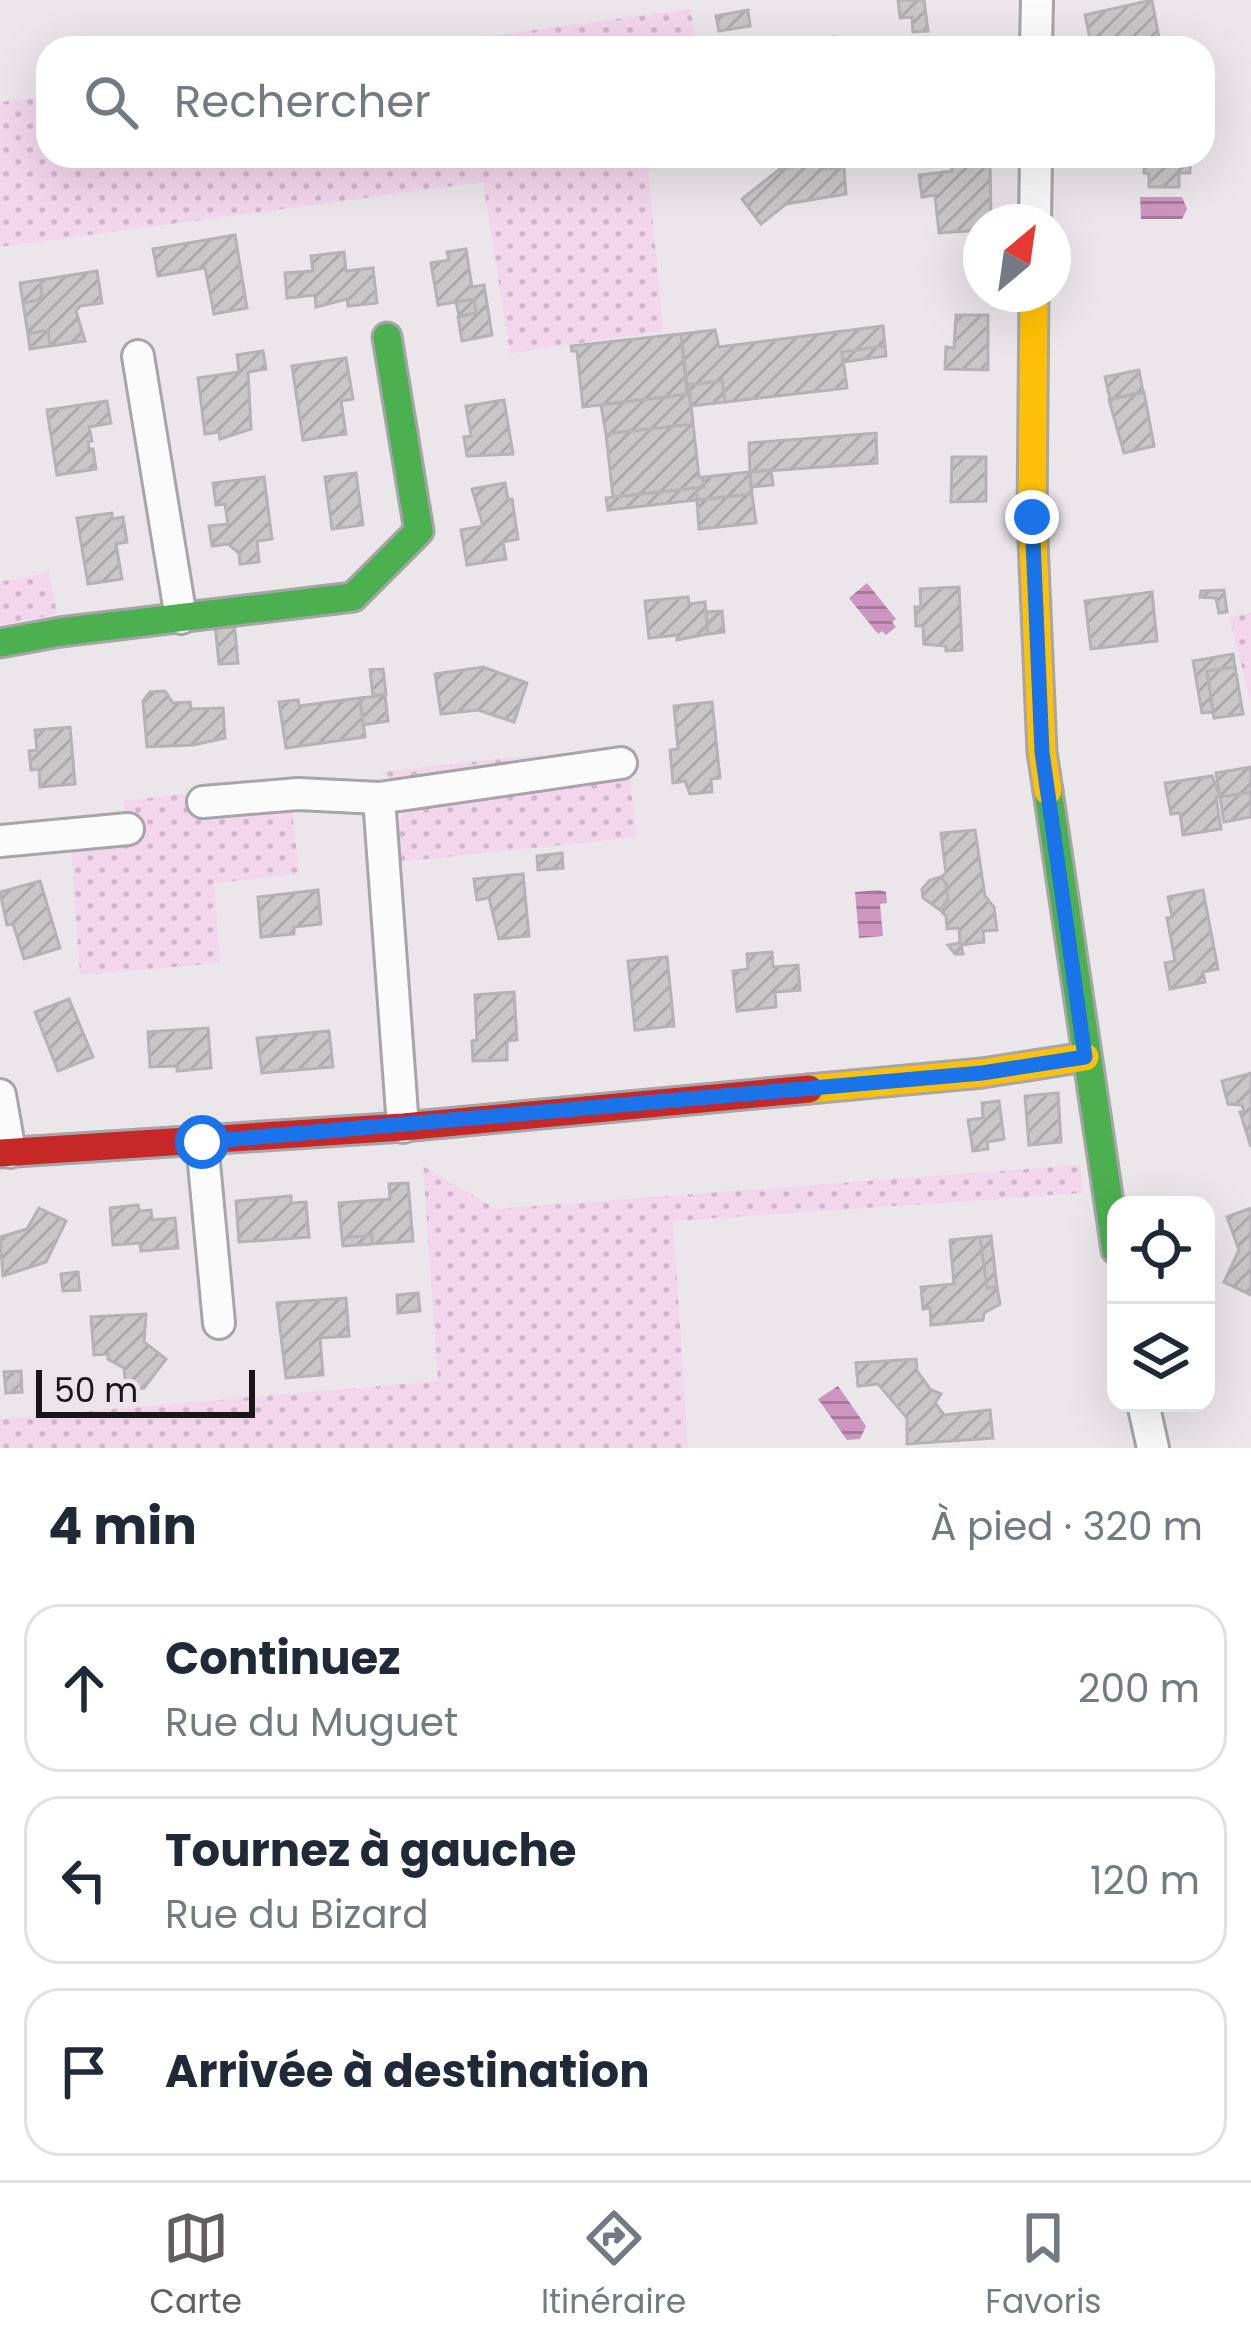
<!DOCTYPE html>
<html lang="fr">
<meta charset="utf-8">
<style>
:root{--surface:#fff;--page:#f2f2f3;--text:#1f2937;--muted:#747a83;--line:#e0e1e3;--accent:#625f61}
body{margin:0;font-family:Poppins,sans-serif;background:var(--page);color:var(--text)}
.controls{position:absolute;right:36px;bottom:36px;display:grid;overflow:hidden;border-radius:24px;box-shadow:0 12px 48px #0002}
.controls button{width:108px;height:108px;display:grid;place-items:center;padding:0;border:0;border-bottom:3px solid var(--line);background:var(--surface);color:var(--text);font:60px sans-serif}
.compass{position:absolute;left:963px;top:204px;width:108px;height:108px;border-radius:50%;background:var(--surface);box-shadow:0 12px 48px #0002;rotate:29deg}
.scale{position:absolute;left:36px;bottom:30px;width:219px;box-sizing:border-box;padding-left:12px;border:6px solid #191618;border-top:0;font-size:33px;line-height:42px;white-space:nowrap;color:#191618;-webkit-text-stroke:9px #ece4ea;paint-order:stroke}
.stop{position:absolute;width:36px;height:36px;margin:-27px;border:9px solid #1a73e8;border-radius:50%;background:#fff}
.stop.end{background:#1a73e8;border-color:#fff;box-shadow:0 3px 12px #0008}
.list{margin:0;padding:0;list-style:none}
h2{display:flex;justify-content:space-between;align-items:center;height:156px;margin:0;padding:0 48px;font-size:51px}
h2 small{font-size:39px;font-weight:400;color:var(--muted)}
.list li{display:grid;grid-template-columns:78px 1fr auto;gap:36px;align-items:center;box-sizing:border-box;height:168px;margin:0 24px 24px;padding:0 24px;border:3px solid var(--line);border-radius:36px}
.list b{display:block;font-size:45px;white-space:nowrap}
.list p{margin:0;font-size:39px;white-space:nowrap;color:var(--muted)}
.list em{font-size:39px;font-style:normal;color:var(--muted)}
.icon{flex:none;width:66px;height:66px;fill:none;stroke:currentColor;stroke-width:2;stroke-linecap:round;stroke-linejoin:round}
.map{position:relative;flex:none;width:1251px;height:1448px;overflow:hidden}
.search{position:absolute;background:var(--surface);box-shadow:0 12px 48px #0002;left:36px;right:36px;top:36px;height:132px;display:flex;align-items:center;gap:30px;box-sizing:border-box;padding:0 42px;border-radius:36px;color:var(--muted);font-size:45px}
.sheet{height:732px;background:var(--surface)}
nav{display:flex;justify-content:space-around;align-items:center;box-sizing:border-box;height:168px;border-top:3px solid var(--line);background:var(--surface);font-size:33px;color:var(--muted)}
nav a{display:grid;justify-items:center;gap:6px}
nav .on{color:var(--accent)}
.map>svg:first-child{display:block}
.grass{fill:url(#grass-dots)}
.water{fill:url(#water-rules)}
.building{fill:url(#building-hatch);stroke:#b5b2b5;stroke-width:3}
.lines{fill:none;stroke-linecap:round;stroke-linejoin:round}
.street-casing{stroke:#a7a5a7;stroke-width:36}
.fast-casing{stroke:#a7a5a7;stroke-width:33}
.slow-casing{stroke:#a7a5a7;stroke-width:33}
.jam-casing{stroke:#a7a5a7;stroke-width:33}
.street{stroke:#fcfbfc;stroke-width:30}
.fast{stroke:#4caf50;stroke-width:27}
.slow{stroke:#ffc107;stroke-width:27}
.jam{stroke:#c62828;stroke-width:27}
.route{stroke:#1a73e8;stroke-width:15}
</style>
<div class="map">
<svg width="1251" height="1448" viewBox="0 0 1251 1448">
<defs>
<pattern id="grass-dots" width="8" height="8" patternUnits="userSpaceOnUse" patternTransform="scale(3)"><rect width="8" height="8" fill="#f3d5ec"/><path d="M2 2h.1M6 6h.1" fill="none" stroke="#d0b6ca" stroke-width="1.8" stroke-linecap="round"/></pattern>
<pattern id="water-rules" width="6" height="5" patternUnits="userSpaceOnUse" patternTransform="scale(3)"><rect width="6" height="5" fill="#cd96c1"/><path d="M0 2.5h6" fill="none" stroke="#a6799c"/></pattern>
<pattern id="building-hatch" width="6" height="6" patternUnits="userSpaceOnUse" patternTransform="scale(3)"><rect width="6" height="6" fill="#c9c6c8"/><path d="M-1 1l2-2M0 6l6-6M5 7l2-2" fill="none" stroke="#aca9ab"/></pattern>
</defs>
<rect width="100%" height="100%" fill="#eae6e9"/>
<path class="grass" d="M690 9 698 48H404Z
M48 96V156H720L721 161 648 169 663 331 510 353 483 182 0 247V102Z
M49 572 57 614 0 625V582Z
M1251 613V702L1229 617Z
M543 754 539 763 400 784 382 772Z
M629 776 637 837 398 862C398 817 394 810 439 796Z
M202 792 291 800 299 874 214 883 220 963 80 975 71 847 129 840 123 801Z
M1080 1165 1083 1193 673 1221 688 1448H0V1419L438 1381 423 1166 496 1209Z"/>
<path class="water" d="M1140 197H1182L1187 209 1182 219H1141Z
M867 583 896 619 892 622 896 627 886 635 882 631 878 634 849 598Z
M879 890 886 892 887 903 880 904 883 936 859 938 855 892Z
M838 1386 866 1426 860 1439 847 1440 818 1399Z"/>
<path class="building" d="M898 0H924L928 31 913 32 912 17 900 18Z
M1152 0 1159 38 1092 48 1085 15Z
M748 10 750 26 719 31 716 16Z
M834 37 836 48H805L804 43Z
M986 41 987 48H919Z
M951 156H990L991 222H981V230L939 233 935 195 922 197 919 175 952 171Z
M1148 156H1190V173H1179V187H1149V174L1144 173V158Z
M823 164V169L844 167 846 194 786 204 761 224 742 199 781 168Z
M235 235 247 308 214 314 205 268 158 276 153 249Z
M466 249 472 287 484 285 492 335 462 341 458 317 476 313 474 299 438 305 431 263 449 260 447 252Z
M344 252 346 271 373 268 377 303 348 306 347 299 316 307 315 295 287 298 285 273 313 271 311 256Z
M97 271 102 303 80 306 76 311 85 341 50 346 48 330 28 334 23 303 38 300 42 295 40 280Z
M40 280 42 295 38 300 23 303 20 283Z
M474 299 476 313 459 316 456 302Z
M956 315H988V370L945 369 946 347 954 348Z
M883 326 885 346 842 352 847 388 725 402 722 381 687 385 681 334 715 330 719 347Z
M48 330 50 346 30 349 28 334Z
M681 334 687 394 583 407 577 351H572L571 346Z
M885 346 886 356 843 362 842 352Z
M263 351 266 369 248 372 251 429 220 439 219 432 205 434 198 378 239 372 237 355Z
M346 358 353 399 341 401 346 434 303 440 292 366Z
M1139 370 1143 392 1110 399 1105 377Z
M722 381 725 402 691 406 687 385Z
M1144 392 1154 446 1124 453 1109 400Z
M690 394 693 424 606 434 601 405Z
M504 400 513 454 467 456 464 437 471 436 466 406Z
M107 401 111 423 89 427 92 441 88 442 89 449H93L96 469 57 475 47 410Z
M693 424 699 477H703L704 487 613 497 606 434Z
M876 433 877 463 750 472 749 443Z
M952 457H986V501L951 502Z
M771 470 773 485 751 487 750 472Z
M750 472 752 494 697 500 696 488 704 487 703 477Z
M356 473 363 525 332 529 325 477Z
M264 477 272 539 257 541 259 562 240 564 239 553 228 544 212 546 209 526 228 524 225 504 216 505 213 483Z
M505 483 508 499H512L518 539 503 542 506 559 467 565 461 530 483 526 472 489Z
M696 488 697 500 608 510 606 498Z
M752 494 756 523 699 529 697 500Z
M112 513V519L123 517 127 542 116 544 122 579 88 584 77 518Z
M959 587 962 650 946 651V646L924 644 923 626H916L915 607H921L920 589Z
M1224 590 1227 612 1219 613 1216 598 1200 597 1201 591Z
M1152 592 1157 641 1091 649 1085 601Z
M688 597 689 604 705 602 708 634 677 640V635L649 638 645 601Z
M722 611 724 632 708 634 706 612Z
M234 622 238 663 219 664 215 624Z
M1233 654 1235 667 1207 671 1213 712 1202 713 1193 661Z
M483 667 527 683 514 722 478 710 441 714 435 674Z
M1235 667 1243 714 1214 718 1207 671Z
M383 669 386 694 373 696 370 670Z
M165 691 173 703 190 702 191 709 223 708 225 738 193 745 147 747 143 701 150 692Z
M385 695 388 721 363 725 360 698Z
M360 698 365 737 286 748 279 702 298 700 299 706Z
M712 702 720 778 711 779 712 792 690 794 685 781 673 783 670 750 678 749 674 706Z
M70 727 75 784 40 787 39 769 31 770 29 751 37 750 35 730Z
M1251 767V792L1220 797 1216 773Z
M1212 776 1220 797H1216L1221 829 1183 835 1180 813 1171 814 1165 783Z
M1251 792V817L1224 822 1220 797Z
M975 830 985 896 994 907 997 930 983 931 984 942 961 945 963 954H955L948 945 960 943 959 928 947 929 946 916 940 910 948 900 946 883 941 877 946 873 941 833Z
M562 853 563 868 538 870 537 856Z
M523 874 529 936 499 939 489 898 477 900 474 879Z
M941 877 946 883 948 900 940 910 923 898 922 889 930 880Z
M40 881 60 948 24 959 13 924 7 925 0 892Z
M318 890 321 924 294 927V934L261 937 258 897Z
M1203 890 1218 969 1203 972 1205 982 1170 989 1165 963 1175 961 1167 918 1172 917 1168 897Z
M772 952 773 967 798 965 800 990 775 992 776 1007 737 1011 733 971 748 969 747 954Z
M667 957 674 1026 635 1030 628 961Z
M514 992 517 1040 507 1041V1060L473 1061 472 1041 477 1040 475 995Z
M69 999 93 1057 58 1071 35 1012Z
M208 1028 211 1068 177 1071V1066L150 1067 148 1032Z
M329 1031 333 1067 262 1073 257 1038Z
M1251 1073V1147L1240 1112H1244L1242 1105 1228 1104 1222 1081Z
M1058 1093 1061 1142 1029 1145 1025 1096Z
M999 1101 1004 1139 987 1142 988 1149 973 1151 968 1120 983 1118 982 1103Z
M408 1183 413 1241 372 1244V1235L342 1238 339 1203 390 1199 389 1184Z
M291 1196V1203L306 1202 309 1237 239 1242 236 1201Z
M138 1205 139 1211 151 1210 152 1220 175 1218 178 1248 141 1251 140 1243 113 1245 110 1208Z
M39 1208 66 1221 46 1262 3 1276 0 1237 27 1229Z
M1251 1208V1295L1224 1282 1239 1250 1227 1217Z
M372 1235V1244L343 1246 342 1238Z
M991 1236 997 1287 987 1288 980 1237Z
M980 1237 987 1288 997 1287 1000 1304 984 1313 983 1320 931 1325 930 1308 923 1309 921 1287 954 1284 950 1240Z
M78 1272 80 1290 63 1291 61 1274Z
M418 1293 420 1311 398 1313 397 1295Z
M346 1298 349 1336 320 1338 323 1375 286 1378 277 1303Z
M146 1314 144 1342 166 1359 144 1388 137 1389 125 1378 124 1368 108 1359V1354L94 1355 91 1317Z
M916 1359 917 1371 930 1389 941 1394 935 1403 944 1415 990 1410 993 1438 907 1444V1418L878 1384 858 1386 856 1363Z
M21 1371 22 1392 6 1393 4 1372Z"/>
<g class="lines">
<g class="street-casing">
<path id="street" d="M1036 48 1037 0
M1035 222 1036 156
M138 356 181 618
M203 802 298 794 379 798
M0 841 128 829
M0 1095 10 1152
M403 1127 379 798 621 763
M202 1142 219 1323
M1143 1403 1153 1448"/>
</g>
<g class="fast-casing">
<path id="fast" d="M0 643 60 632 353 597 419 531 387 337
M1048 791 1116 1250"/>
</g>
<g class="slow-casing">
<path id="slow" d="M1034 294 1032 517 1042 752 1048 791
M809 1089 982 1073 1085 1057"/>
</g>
<g class="jam-casing">
<path id="jam" d="M0 1153 403 1127 809 1089"/>
</g>
<use href="#street" class="street"/>
<use href="#fast" class="fast"/>
<use href="#slow" class="slow"/>
<use href="#jam" class="jam"/>
</g>
<g class="lines">
<path class="route" d="M202 1142 982 1073 1085 1057 1042 752 1032 517"/>
</g>
</svg>
<div class="controls">
<button><svg class="icon" aria-label="locate" viewBox="0 0 24 24"><circle cx="12" cy="12" r="6"/><path d="M12 2v4M12 18v4M2 12h4M18 12h4"/></svg></button>
<button><svg class="icon" aria-label="layers" viewBox="0 0 24 24"><path d="M12 4l9 5-9 5-9-5zM3 14l9 5 9-5"/></svg></button>
</div>
<svg class="compass" viewBox="-18 -18 36 36"><path d="M0-13l5 13h-10z" fill="#e53935"/><path d="M0 13l5-13h-10z" fill="#747a83"/></svg>
<div class="scale">50 m</div>
<div class="stop" style="left:202px;top:1142px"></div>
<div class="stop end" style="left:1032px;top:517px"></div>
<div class="search"><svg class="icon" aria-label="search" viewBox="0 0 24 24"><circle cx="10" cy="10" r="6"/><path d="M15 15l6 6"/></svg>Rechercher</div>
</div>
<section class="sheet">
<h2>4 min<small>À pied · 320 m</small></h2>
<ul class="list">
<li><svg class="icon" aria-label="ahead" viewBox="0 0 24 24"><path d="M12 20V5M6 11l6-6 6 6"/></svg><div><b>Continuez</b><p>Rue du Muguet</p></div><em>200 m</em></li>
<li><svg class="icon" aria-label="left" viewBox="0 0 24 24"><path d="M17 20v-9H6M10 6l-5 5 5 5"/></svg><div><b>Tournez à gauche</b><p>Rue du Bizard</p></div><em>120 m</em></li>
<li><svg class="icon" aria-label="arrive" viewBox="0 0 24 24"><path d="M6 21V4h12l-3 4 3 4H6"/></svg><div><b>Arrivée à destination</b></div></li>
</ul>
</section>
<nav>
<a class="on"><svg class="icon" aria-label="map" viewBox="0 0 24 24"><path d="M3 6l6-2 6 2 6-2v14l-6 2-6-2-6 2zM9 4v14M15 6v14"/></svg>Carte</a>
<a><svg class="icon" aria-label="directions" viewBox="0 0 24 24"><path d="M12 3l9 9-9 9-9-9zM9 14v-3h6M13 9l2 2-2 2"/></svg>Itinéraire</a>
<a><svg class="icon" aria-label="saved" viewBox="0 0 24 24"><path d="M7 4h10v16l-5-4-5 4z"/></svg>Favoris</a>
</nav>
